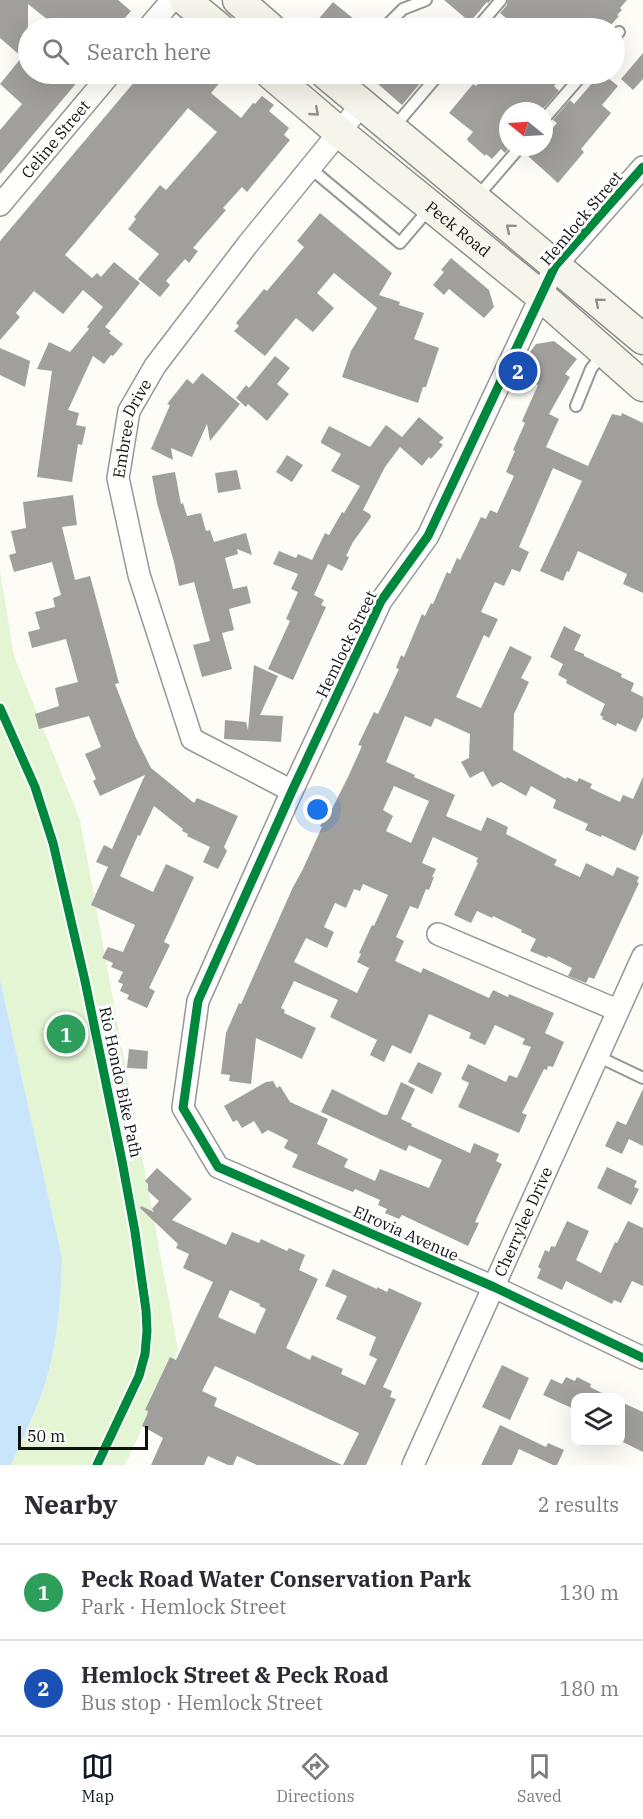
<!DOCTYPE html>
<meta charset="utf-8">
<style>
:root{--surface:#fff;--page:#f7f7f7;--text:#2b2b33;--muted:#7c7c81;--line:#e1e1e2;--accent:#111827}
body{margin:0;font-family:"IBM Plex Serif",serif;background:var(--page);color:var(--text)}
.controls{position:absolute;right:18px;bottom:18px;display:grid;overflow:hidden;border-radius:12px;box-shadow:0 6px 24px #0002}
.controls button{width:54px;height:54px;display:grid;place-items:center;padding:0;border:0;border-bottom:2px solid var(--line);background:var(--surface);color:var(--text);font:30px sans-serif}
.compass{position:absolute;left:499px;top:102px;width:54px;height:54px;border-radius:50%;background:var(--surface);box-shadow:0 6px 24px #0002;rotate:288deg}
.scale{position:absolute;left:18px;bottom:15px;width:130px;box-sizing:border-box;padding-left:6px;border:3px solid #111;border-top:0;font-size:16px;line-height:21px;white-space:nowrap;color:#111;-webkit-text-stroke:4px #fff;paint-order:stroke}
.you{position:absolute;left:318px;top:810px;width:21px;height:21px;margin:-15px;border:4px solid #fff;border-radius:50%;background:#1a73e8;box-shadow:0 0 0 9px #1a73e833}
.badge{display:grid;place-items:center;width:39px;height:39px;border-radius:50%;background:var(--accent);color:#fff;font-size:20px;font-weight:700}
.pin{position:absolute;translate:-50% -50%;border:3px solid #fff;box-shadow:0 2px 6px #0006}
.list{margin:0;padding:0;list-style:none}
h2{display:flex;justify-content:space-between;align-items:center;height:78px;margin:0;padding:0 24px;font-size:26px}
h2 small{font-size:20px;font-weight:400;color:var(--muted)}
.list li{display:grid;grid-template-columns:39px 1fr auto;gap:18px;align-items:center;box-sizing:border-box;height:96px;padding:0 24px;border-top:2px solid var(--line)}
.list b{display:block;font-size:22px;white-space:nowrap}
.list p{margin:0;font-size:20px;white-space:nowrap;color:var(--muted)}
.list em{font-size:20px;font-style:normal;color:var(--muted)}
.icon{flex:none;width:33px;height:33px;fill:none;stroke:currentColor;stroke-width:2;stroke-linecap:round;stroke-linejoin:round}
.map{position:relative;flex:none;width:643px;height:1465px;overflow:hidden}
.search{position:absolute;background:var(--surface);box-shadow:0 6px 24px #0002;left:18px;right:18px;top:18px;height:66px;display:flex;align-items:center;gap:15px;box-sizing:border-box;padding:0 21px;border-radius:33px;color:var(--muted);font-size:22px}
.sheet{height:270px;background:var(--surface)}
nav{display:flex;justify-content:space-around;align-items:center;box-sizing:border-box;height:84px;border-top:2px solid var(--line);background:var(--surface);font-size:16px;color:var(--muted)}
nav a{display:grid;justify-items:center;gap:3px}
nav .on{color:var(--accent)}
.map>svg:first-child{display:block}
.green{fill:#e4f5d4}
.water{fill:#c9e5fb}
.building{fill:#a19f9c;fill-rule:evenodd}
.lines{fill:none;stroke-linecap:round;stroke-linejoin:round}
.service-casing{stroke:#979795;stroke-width:14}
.minor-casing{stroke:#979795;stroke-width:24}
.secondary-casing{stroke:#8e8d8b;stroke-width:33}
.service{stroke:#fffffe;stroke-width:10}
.minor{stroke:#fffffe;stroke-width:21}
.secondary{stroke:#f6f5eb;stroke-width:30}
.cycleway-casing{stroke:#fff;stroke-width:13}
.cycleway{stroke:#00873e;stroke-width:9}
.oneway{stroke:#8f8e89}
.labels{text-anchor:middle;stroke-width:6;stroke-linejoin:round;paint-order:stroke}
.street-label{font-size:16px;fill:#111;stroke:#fff}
</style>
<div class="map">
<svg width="643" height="1465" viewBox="0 0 643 1465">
<rect width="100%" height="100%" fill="#fdfcf7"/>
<path class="green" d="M0 571 14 656 80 820 178 1350 125 1465H11C21 1442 32 1419 41 1396 57 1352 61 1304 62 1258L0 979Z"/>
<path class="water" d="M0 979 62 1258C61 1304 57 1352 41 1396 32 1419 21 1442 11 1465H0Z"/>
<path class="building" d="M0 0H118L131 11 116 28H58L28 4V74H84L0 174V130L22 104 0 84 22 57 0 38Z
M444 0H491L488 3 487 2 470 22Z
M508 0H627L620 8 622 10 617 15 619 16 608 28H518L500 13 507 5Z
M333 2 365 28H311Z
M643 53V79L633 90 621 79Z
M141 74H227L211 93 241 118 253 103 255 104 262 96 274 105 269 111 289 128 284 135 290 140 247 192 242 187 223 208 226 210 193 248 198 251 189 263 185 259 166 281 170 285 160 297 138 279 159 254 128 229 136 219 134 217 160 185 166 190 217 132 188 108 65 255 92 278 97 273 101 277 114 262 140 283 105 327 111 331 109 333 123 344 113 356 111 355 104 364 93 356 68 410 79 413 76 425 86 427 82 445 78 444 72 482 37 477 52 371 37 369 49 342 70 352 89 329 87 327 103 307 83 290 63 314 34 291 16 313 20 317 0 340V241Z
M386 74H428L402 105 378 84Z
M487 74H564L554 86 559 91 541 111H508V149L505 153 501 149 492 159 486 154 485 156 468 141 467 139 473 132 449 113 473 84 476 86Z
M600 74H603L618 86 602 105 611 113 581 149 584 152 558 183 528 156 536 147H544V138L557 123 553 120 570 100 574 104Z
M320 213 392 273 379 295 400 302 399 305 424 313 414 339 439 348 426 387H423L418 403 342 377 351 351 377 308 334 273 317 293 334 308 313 332 296 318 265 356 234 331 239 326 236 323 264 289 267 291 304 247 297 241Z
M451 258 489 290 494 307 484 318 449 289 444 295 433 285 444 272 441 270Z
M554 341 577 359 565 374 570 377 549 414 559 419 546 447 588 466 612 414 621 416 622 413 643 423V593L623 584 627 574 578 551 569 572 567 571 563 581 540 571 582 481 553 468 519 547 529 552 520 572 512 569 504 586 495 582 481 612 498 619 489 638 484 635 456 697 481 708 510 646 532 657 521 678 529 682 514 714 513 750 566 779 567 777 577 782 579 778 592 784 590 788 620 802 623 795 633 799 643 777V833L635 851 602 835 601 837 585 830 588 824 553 808 556 800 531 786 526 796 501 782 492 787 483 771 470 778 461 762 469 758 470 734 435 718 431 727 405 716 386 762 415 775 414 777 455 795 446 816 481 831 487 817 508 827 506 834 557 860 554 865 580 877 586 863 613 876 617 867 639 877 637 882 639 883 594 979 589 977 586 983 568 976 572 968 548 956 547 958 530 951 536 939 521 932 522 930 493 916 492 918 477 911 471 923 454 915 478 863 476 862 478 858 433 837 422 863 436 869 432 877H434L429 890 426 889 418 909 410 906 396 937 404 941 395 961 421 973 423 968 489 998 493 990 508 997 509 994 554 1013 545 1033 564 1042 553 1067 548 1066 547 1070 544 1069 522 1113 527 1115 519 1133 458 1107 469 1083 461 1079 468 1064 506 1082 509 1075 517 1078 531 1047 522 1044 525 1039 495 1025 485 1045 469 1038 471 1033 429 1014 411 1054 392 1045 384 1062 370 1055 377 1040 330 1017 338 1000 294 981 281 1008 285 1010 284 1013 316 1028 302 1059 256 1038 251 1084 229 1081 230 1075 221 1074 226 1033 239 1003 241 1004 293 887 302 871 322 827 320 826 327 811 330 813 348 777 362 746 358 745 374 712 378 714 399 669 396 668 401 655 404 657 422 614 425 616 431 603 433 604 447 572 450 574 457 558 460 560 481 517 486 519 490 510 497 513 514 476 506 472 515 451 513 450 525 423 522 421 538 385 522 376 530 358 527 356 536 344ZM394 786 429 801 411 843 386 831 393 816 383 810ZM363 884 388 895 374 926 372 925 359 953 361 954 357 962 369 968 357 993 294 962 306 938 327 948 334 932 324 927 335 903 346 908 354 889 360 891Z
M0 348 30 361 25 387 0 375Z
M275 356 290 368 277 384 289 394 267 421 248 404 246 407 236 398 246 385 249 388Z
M202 373 240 404 210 441 207 424 192 457 171 448 173 460 151 449 170 405 167 404 187 379 193 384Z
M419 417 444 438 439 442 443 445 431 459 429 457 422 466 400 447 385 467 363 510 370 514 371 517 353 542 346 556 349 557 342 571 328 564 314 595 324 600 321 605 326 607 293 680 268 669 290 621 286 619 298 592 291 589 298 574 273 564 279 551 296 558 298 554 312 560 325 533 329 535 342 512 344 513 360 486 331 471 341 454 321 443V441L329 426 370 447 386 425 402 437Z
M287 455 303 465 292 482 276 472Z
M237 470 241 489 218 493 215 473Z
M175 472 181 504 183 503 187 516 201 513 206 531 210 530 214 542 246 533 252 555 237 549 238 554 225 558 233 589 247 586 251 603 229 609 234 630 222 633 232 669 202 677 193 645 210 641 194 582 179 586 174 562 157 503 152 476Z
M73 495 77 525 62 527 75 580 90 576 119 683 115 684 136 738 151 768 194 803 197 798 238 816 224 847 227 851 218 869 203 862 210 847 187 836 188 834 182 831 183 829 154 806 140 836 138 835 120 876 153 892 166 864 194 877 164 942 170 945 149 988 155 991 147 1008 127 999 129 995 120 991 123 984 118 982 123 972 111 967 113 963 102 958 108 947 123 952 135 925 91 905 108 867 96 862 104 845 112 849 145 775 100 796 93 781 96 779 85 754 101 747 89 716 39 729 35 714 59 706 55 688 78 682 66 639 32 648 28 632 40 629 35 612 55 607 53 598 61 595 52 562 14 572 9 555 16 553 11 531 26 528 23 502Z
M564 626 581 635 574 650 584 654V656L622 674 621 677 634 683 631 691 643 697V717L636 732 617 723 616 726 602 719 603 717 600 715 605 704 566 683 567 680 558 675 563 664 550 657Z
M254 665 278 676 260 715 283 716 281 742 224 739 225 720 246 722 248 730Z
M129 1049 148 1051 147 1069 127 1068Z
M418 1062 442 1073 432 1094 408 1082Z
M273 1081 277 1088 280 1086 290 1102 328 1119 317 1144 348 1159 344 1167 375 1181 380 1169 429 1188 442 1160 409 1145 406 1151 321 1112 332 1089 384 1115H387L401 1082 415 1089 401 1119 412 1124 411 1126 470 1153 474 1143 499 1154 496 1161 502 1164 475 1222 479 1223 468 1246 402 1215 399 1219 385 1213 387 1209 378 1205 380 1200 355 1189 353 1192 292 1167 298 1155 284 1148 288 1140 268 1130 262 1134 254 1121 242 1128 237 1120 233 1122 224 1106 266 1082Z
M643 1089V1146L629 1139 622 1154 605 1146 617 1121 626 1125Z
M607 1167 637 1181 634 1187 639 1189 631 1205 597 1188Z
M157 1168 192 1199 172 1220 226 1245 232 1232 259 1243 261 1239 287 1251 289 1248 305 1255 299 1270 318 1279 286 1348 310 1360 312 1355 343 1369 341 1374 365 1385 377 1359 369 1355 376 1337 336 1319 347 1296 325 1286 333 1269 377 1289V1287L387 1292 389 1288 422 1303 383 1387 392 1391 390 1397 396 1399 366 1465H343L359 1433 215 1366 202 1391 217 1398 214 1406 342 1465H257L237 1456 233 1465H228L208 1456 204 1465H151L163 1438 142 1426 147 1415 148 1411 145 1410 170 1357 176 1360 213 1282 183 1268 189 1254 176 1248 178 1244 140 1208 141 1206 154 1212 152 1209 159 1201 148 1191V1184L145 1181ZM230 1290 260 1304 259 1306 266 1309 255 1334 218 1317Z
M567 1221 589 1231 576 1260 601 1273 615 1242 617 1243 628 1221 643 1228V1286L632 1281 621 1303 614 1300 612 1304 566 1281 562 1290 537 1278 541 1269 538 1267 545 1250 549 1252 551 1246 555 1247Z
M502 1365 529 1378 510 1420 482 1407Z
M566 1377 575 1381 577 1377 591 1384 590 1387 612 1398H576V1410L543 1395 551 1379 562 1384Z
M621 1402 643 1412V1452L621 1441Z
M500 1425 546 1447 548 1443 564 1450 557 1465H553L519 1449 512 1465H481Z"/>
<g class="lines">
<g class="service-casing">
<path id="service" d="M384 28 403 9 426 0
M477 28 501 0
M614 37 619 32
M544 119 583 74
M394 127 439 74
M310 168 400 243 429 209
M477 197 520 147
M576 406 591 369 603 353
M597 1056 643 1078"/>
</g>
<g class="minor-casing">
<g id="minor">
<path d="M148 28 172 0"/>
<path d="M643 167 555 266 428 536 381 601 292 791 198 1001 183 1108 218 1167 494 1287 643 1358"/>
<path id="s1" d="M0 205 110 74"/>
<path id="s2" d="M292 791 192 739 139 575 118 478 129 411 155 366 248 244 363 103"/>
<path d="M438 934 617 1010"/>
<path id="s3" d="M413 1465 643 956"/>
</g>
</g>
<g class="secondary-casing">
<g id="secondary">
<path d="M185 0 219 28"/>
<path d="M238 0 270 28"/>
<path id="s4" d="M271 74 339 132 541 296 643 386"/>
<path d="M326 74 643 339"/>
</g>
</g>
<use href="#service" class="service"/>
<use href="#minor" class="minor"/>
<use href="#secondary" class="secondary"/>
<g class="cycleway-casing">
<path id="cycleway" d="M643 167 555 266 428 536 381 601 292 791 198 1001 183 1108 218 1167 494 1287 643 1358
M0 708 35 787 53 843 85 981 122 1161 135 1232 146 1310 147 1331 145 1354 139 1376 97 1465"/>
</g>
<use href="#cycleway" class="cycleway"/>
</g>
<defs><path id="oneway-chevron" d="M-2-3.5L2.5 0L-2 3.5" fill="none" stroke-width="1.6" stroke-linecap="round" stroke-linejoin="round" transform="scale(1.5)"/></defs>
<g class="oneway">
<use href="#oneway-chevron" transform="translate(315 112) rotate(41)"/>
<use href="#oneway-chevron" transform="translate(510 228) rotate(-140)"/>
<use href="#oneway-chevron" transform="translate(599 302) rotate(-140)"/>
</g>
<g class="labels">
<g class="street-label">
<text dy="6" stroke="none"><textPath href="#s1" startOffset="86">Celine Street</textPath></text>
<text transform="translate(581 218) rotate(-50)" y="6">Hemlock Street</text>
<text dy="6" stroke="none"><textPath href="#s4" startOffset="243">Peck Road</textPath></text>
<text dy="6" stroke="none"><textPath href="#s2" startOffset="436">Embree Drive</textPath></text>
<text transform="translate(346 644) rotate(-64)" y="6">Hemlock Street</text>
<text transform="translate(121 1082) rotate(78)" y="6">Rio Hondo Bike Path</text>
<text dy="6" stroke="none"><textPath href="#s3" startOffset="267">Cherrylee Drive</textPath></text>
<text transform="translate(406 1233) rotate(24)" y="6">Elrovia Avenue</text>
</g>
</g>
</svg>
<div class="controls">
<button><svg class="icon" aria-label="layers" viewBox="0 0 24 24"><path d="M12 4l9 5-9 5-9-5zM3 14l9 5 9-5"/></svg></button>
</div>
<svg class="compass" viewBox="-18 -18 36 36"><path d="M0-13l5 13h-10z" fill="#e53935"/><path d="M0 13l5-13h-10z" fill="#7c7c81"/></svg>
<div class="scale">50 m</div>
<div class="you"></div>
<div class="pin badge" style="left:66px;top:1034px;background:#2e9e5b">1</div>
<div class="pin badge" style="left:518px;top:371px;background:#1a4fb4">2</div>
<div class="search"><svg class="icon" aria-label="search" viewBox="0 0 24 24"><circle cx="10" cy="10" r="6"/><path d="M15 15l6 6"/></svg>Search here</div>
</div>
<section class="sheet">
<h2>Nearby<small>2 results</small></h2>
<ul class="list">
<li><span class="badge" style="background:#2e9e5b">1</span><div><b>Peck Road Water Conservation Park</b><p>Park · Hemlock Street</p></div><em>130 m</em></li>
<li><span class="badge" style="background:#1a4fb4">2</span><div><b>Hemlock Street &amp; Peck Road</b><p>Bus stop · Hemlock Street</p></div><em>180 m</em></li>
</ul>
</section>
<nav>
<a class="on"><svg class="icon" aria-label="map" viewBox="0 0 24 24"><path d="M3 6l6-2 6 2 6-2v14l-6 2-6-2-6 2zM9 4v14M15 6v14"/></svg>Map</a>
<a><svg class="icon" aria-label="directions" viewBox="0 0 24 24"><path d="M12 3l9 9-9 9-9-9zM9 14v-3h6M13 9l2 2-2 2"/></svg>Directions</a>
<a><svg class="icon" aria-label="saved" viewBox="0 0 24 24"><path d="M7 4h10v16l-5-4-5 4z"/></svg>Saved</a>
</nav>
